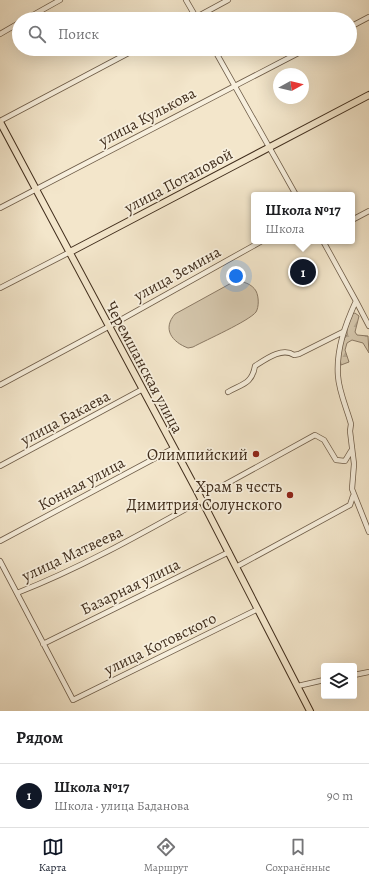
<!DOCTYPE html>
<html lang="ru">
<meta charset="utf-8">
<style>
:root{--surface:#fff;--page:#f6f6f6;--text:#202124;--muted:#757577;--line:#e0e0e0;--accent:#111827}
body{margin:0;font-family:Alegreya,serif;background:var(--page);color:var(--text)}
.controls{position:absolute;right:12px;bottom:12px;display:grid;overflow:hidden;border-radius:4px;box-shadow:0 4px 16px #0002}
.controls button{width:36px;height:36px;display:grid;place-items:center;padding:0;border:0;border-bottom:1px solid var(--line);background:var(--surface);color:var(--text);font:20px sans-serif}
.compass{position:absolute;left:273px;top:68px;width:36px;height:36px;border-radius:50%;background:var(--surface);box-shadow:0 4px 16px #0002;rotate:82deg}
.you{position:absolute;left:236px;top:276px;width:14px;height:14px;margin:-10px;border:3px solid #fff;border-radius:50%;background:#1a73e8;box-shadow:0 0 0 6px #1a73e833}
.badge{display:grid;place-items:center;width:26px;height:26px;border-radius:50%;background:var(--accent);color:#fff;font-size:13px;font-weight:700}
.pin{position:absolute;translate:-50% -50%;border:2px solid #fff;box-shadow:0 1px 4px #0006}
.popup{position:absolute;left:251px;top:192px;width:104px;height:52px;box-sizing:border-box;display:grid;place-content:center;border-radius:4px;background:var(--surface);filter:drop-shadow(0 1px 3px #0005);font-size:13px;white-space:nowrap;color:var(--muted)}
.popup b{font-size:15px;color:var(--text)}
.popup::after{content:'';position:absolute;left:50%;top:100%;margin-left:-8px;border:8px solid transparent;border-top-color:var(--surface)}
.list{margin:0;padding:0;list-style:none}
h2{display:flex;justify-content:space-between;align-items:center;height:52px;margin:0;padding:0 16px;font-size:17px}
h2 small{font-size:13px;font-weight:400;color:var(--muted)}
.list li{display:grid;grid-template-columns:26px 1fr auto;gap:12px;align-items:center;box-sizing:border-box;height:64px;padding:0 16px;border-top:1px solid var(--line)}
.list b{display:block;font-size:15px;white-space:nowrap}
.list p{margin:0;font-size:13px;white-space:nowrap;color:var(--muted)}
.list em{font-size:13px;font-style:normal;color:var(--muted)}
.icon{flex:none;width:22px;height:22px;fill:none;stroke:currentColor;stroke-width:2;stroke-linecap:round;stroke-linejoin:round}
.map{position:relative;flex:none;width:369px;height:711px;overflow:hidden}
.search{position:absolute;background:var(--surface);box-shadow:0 4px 16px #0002;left:12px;right:12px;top:12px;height:44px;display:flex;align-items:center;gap:10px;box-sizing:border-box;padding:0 14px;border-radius:22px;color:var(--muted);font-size:15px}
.sheet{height:116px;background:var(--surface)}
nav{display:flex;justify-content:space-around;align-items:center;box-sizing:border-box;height:56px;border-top:1px solid var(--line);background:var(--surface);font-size:11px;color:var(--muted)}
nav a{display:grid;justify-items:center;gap:2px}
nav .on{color:var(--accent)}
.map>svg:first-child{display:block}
.grass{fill:#d5c7ad;stroke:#8b7a65}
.forest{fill:url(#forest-firs);stroke:#8b7a65}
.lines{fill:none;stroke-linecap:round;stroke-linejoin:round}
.minor-casing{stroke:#6e5c48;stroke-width:6}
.major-casing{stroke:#412e1d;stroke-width:8}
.minor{stroke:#f7efdd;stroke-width:4.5}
.major{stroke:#f3e6cb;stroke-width:6}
.poi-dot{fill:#8f2418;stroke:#f7efdd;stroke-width:1.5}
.labels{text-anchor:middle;stroke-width:3.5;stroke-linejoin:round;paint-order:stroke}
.street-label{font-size:16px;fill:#412e1d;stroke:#f7efdd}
.poi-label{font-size:16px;fill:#412e1d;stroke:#f7efdd;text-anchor:end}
</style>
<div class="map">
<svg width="369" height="711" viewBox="0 0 369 711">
<defs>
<pattern id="forest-firs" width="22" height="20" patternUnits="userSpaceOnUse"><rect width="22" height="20" fill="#d5c7ad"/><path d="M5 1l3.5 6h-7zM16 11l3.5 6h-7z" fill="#b8ab94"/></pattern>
</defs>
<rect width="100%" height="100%" fill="#f3e6cb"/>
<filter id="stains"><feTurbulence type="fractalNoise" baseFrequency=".005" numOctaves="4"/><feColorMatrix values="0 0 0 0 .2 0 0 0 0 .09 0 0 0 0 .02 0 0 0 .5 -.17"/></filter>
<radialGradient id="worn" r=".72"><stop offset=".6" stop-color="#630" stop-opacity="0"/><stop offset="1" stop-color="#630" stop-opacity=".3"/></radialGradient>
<path class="grass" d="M235 281C243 281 252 284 256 291 259 297 259 307 256 312 249 321 206 340 193 347L188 348C172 342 162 329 175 314Z"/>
<path class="forest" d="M355 313 359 316 355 332 357 335 368 336 369 353 363 343 352 340 347 343 345 350 349 362 341 365C339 355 340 343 347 335V329L352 314Z"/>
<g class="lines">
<g class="minor-casing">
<path id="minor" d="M186 0 197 19
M26 19 60 0
M193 19 228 0
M350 27 369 17
M0 34 19 23
M214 49 296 195
M0 121 136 49
M0 208 306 49
M352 220 369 211
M323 241 356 301C345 325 336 350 338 376 339 392 347 409 351 424L350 431 354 464 352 489 369 532
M0 288 70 252
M356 301 369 326
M0 385 108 327 262 241
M228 392C242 384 252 384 255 366 266 359 282 347 294 355L299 354 343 332
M0 466 141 390
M196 489H217L315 435 324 440 336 460 345 461 351 451
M0 541 174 448
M0 561 73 700 258 609
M236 567 350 505 353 496
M17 593C81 568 141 534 202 500
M43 644 229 552
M354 675 369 672
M298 686 324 680"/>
</g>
<g class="major-casing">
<path id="major" d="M0 122 196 489 310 711
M70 252 369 95"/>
</g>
<use href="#minor" class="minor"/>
<use href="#major" class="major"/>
</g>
<g class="poi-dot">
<circle cx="256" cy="454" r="4"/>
<circle cx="290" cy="495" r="4"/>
</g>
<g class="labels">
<g class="street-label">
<text transform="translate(147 116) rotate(-28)" y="6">улица Кулькова</text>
<text transform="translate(178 180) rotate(-28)" y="6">улица Потаповой</text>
<text transform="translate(177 273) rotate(-29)" y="6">улица Земина</text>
<text transform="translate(145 367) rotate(62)" y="6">Черемшанская улица</text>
<text transform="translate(65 417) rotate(-28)" y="6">улица Бакаева</text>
<text transform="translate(81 483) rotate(-28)" y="6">Конная улица</text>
<text transform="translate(72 553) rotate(-25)" y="6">улица Матвеева</text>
<text transform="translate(130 586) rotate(-26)" y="6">Базарная улица</text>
<text transform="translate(160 643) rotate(-26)" y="6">улица Котовского</text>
</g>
<g class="poi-label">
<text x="248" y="460">Олимпийский</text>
<text x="282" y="492">Храм в честь<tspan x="282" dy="18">Димитрия Солунского</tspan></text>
</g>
</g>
<rect width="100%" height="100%" filter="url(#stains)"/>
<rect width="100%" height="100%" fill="url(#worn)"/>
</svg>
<div class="controls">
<button><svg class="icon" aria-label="layers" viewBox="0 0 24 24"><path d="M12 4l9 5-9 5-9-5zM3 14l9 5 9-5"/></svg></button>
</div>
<svg class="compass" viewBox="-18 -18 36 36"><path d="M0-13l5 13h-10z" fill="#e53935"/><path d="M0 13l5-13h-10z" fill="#757577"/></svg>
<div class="you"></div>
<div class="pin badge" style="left:303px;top:272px">1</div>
<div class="popup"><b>Школа №17</b>Школа</div>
<div class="search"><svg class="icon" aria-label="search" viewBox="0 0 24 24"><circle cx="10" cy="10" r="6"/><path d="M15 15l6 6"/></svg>Поиск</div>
</div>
<section class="sheet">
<h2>Рядом<small></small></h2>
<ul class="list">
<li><span class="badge">1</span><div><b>Школа №17</b><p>Школа · улица Баданова</p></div><em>90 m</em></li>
</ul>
</section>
<nav>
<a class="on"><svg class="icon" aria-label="map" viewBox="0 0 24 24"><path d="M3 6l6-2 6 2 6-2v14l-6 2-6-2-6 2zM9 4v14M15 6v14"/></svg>Карта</a>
<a><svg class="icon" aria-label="directions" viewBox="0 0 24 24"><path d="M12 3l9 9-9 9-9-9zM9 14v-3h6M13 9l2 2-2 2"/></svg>Маршрут</a>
<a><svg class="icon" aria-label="saved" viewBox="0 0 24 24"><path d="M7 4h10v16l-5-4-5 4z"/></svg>Сохранённые</a>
</nav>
